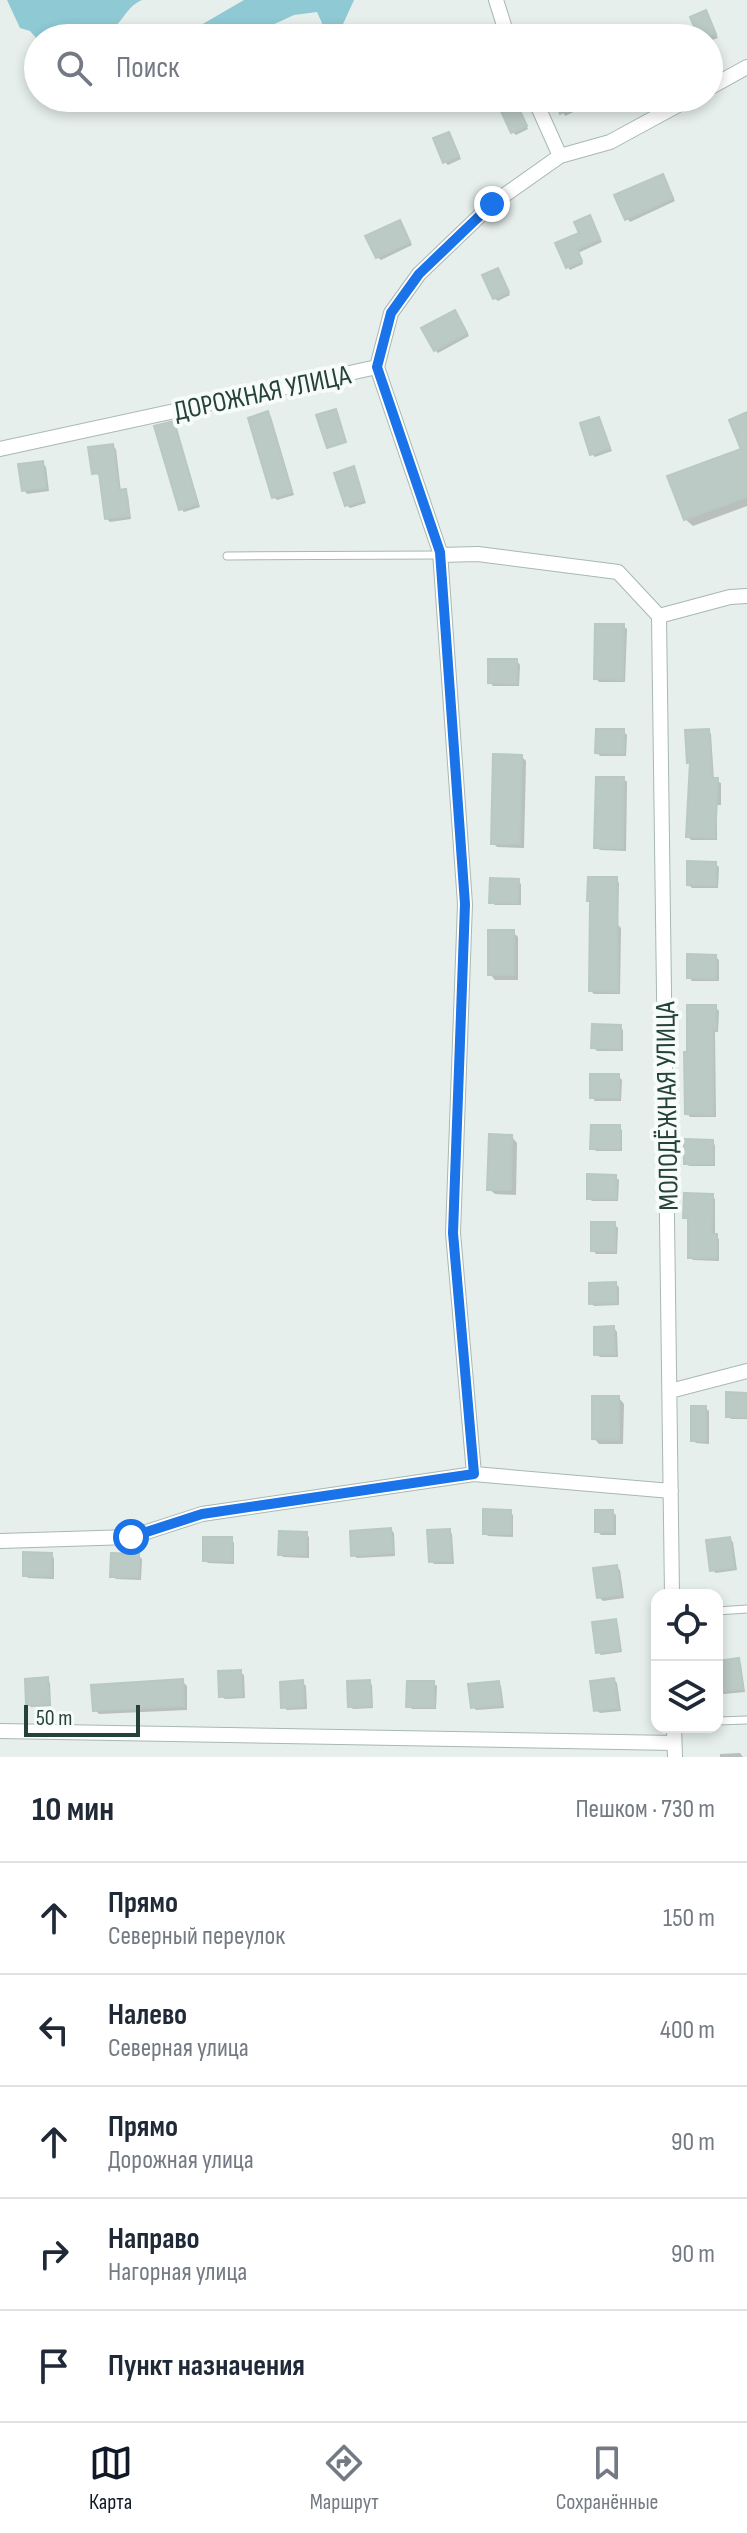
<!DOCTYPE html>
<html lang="ru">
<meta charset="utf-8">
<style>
:root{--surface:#fff;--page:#f6f6f7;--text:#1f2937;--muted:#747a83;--line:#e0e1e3;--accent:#111827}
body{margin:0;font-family:"Sofia Sans Condensed",sans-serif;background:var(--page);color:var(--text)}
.controls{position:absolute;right:24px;bottom:24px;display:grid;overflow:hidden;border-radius:16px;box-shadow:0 4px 12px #0003}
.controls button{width:72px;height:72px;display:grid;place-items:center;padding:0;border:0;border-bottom:2px solid var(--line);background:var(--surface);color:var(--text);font:40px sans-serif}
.scale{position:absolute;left:24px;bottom:20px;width:116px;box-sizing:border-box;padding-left:8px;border:4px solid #24423a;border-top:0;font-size:22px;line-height:28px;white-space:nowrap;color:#24423a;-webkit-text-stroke:6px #f7fbf9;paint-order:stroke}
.stop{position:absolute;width:24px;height:24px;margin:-18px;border:6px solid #1a73e8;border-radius:50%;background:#fff}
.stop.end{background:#1a73e8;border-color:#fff;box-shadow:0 2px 8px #0008}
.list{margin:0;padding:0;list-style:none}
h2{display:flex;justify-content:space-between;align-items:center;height:104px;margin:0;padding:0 32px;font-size:34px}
h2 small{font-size:26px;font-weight:400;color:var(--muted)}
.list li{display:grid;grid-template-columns:52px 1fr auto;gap:24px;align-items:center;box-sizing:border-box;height:112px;padding:0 32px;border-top:2px solid var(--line)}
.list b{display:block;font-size:30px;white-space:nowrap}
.list p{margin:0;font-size:26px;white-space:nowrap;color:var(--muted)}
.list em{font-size:26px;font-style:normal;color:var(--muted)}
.icon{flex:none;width:44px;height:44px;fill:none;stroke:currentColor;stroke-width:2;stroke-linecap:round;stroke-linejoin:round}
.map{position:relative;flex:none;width:747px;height:1757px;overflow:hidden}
.search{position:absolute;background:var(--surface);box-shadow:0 4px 12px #0003;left:24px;right:24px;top:24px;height:88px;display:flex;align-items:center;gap:20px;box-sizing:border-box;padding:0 28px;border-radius:44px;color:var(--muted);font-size:30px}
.sheet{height:664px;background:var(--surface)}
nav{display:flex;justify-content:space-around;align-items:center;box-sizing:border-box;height:112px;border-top:2px solid var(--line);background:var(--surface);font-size:22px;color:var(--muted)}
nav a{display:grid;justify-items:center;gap:4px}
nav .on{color:var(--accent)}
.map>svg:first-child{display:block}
.water{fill:#8ec9d4}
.shadow{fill:#0003}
.building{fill:#bbcac4;stroke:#b8c9c2;stroke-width:2}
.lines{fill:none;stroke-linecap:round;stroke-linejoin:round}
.service-casing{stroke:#a8b8b2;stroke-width:9}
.minor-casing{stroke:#a8b8b2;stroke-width:16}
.service{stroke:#fff;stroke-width:7}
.minor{stroke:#fff;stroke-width:14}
.route{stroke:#1a73e8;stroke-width:10}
.labels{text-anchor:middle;stroke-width:8;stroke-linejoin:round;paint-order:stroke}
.street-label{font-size:28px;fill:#24423a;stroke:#f7fbf9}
</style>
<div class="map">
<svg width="747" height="1757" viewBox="0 0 747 1757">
<rect width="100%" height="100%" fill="#e6efeb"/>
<path class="water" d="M7 0H142C124 7 119 32 100 38 81 44 55 34 38 40L30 31 20 28Z
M244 0H354L338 35 333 38H314L322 23 317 12 294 15 255 33 251 38H204L201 25Z"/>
<path class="shadow" d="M705 12 718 38 709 41V38H701L692 18Z
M556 98H573L578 110 565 116Z
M516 104 528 129 516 135 512 132Z
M448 134 461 159 448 165 445 162Z
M662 176 675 201 630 222 627 218Z
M589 217 602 242 578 253 583 264 570 270 567 266Z
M400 223 412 245 381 260 377 257Z
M498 270 510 295 498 301 494 298Z
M458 315 469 336 438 353 435 350Z
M268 413 271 417 294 495 277 500 274 497Z
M747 415V506L693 526 685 519 744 450Z
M598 419 612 451 595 457 592 454Z
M173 424 176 427 200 507 184 512 181 509Z
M112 446 116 449 121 492 128 495 131 519 110 522 106 518 101 476 94 473Z
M42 463 46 467 49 491 27 494 24 490Z
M353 469 366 503 350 508 347 505Z
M623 626 627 629 625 682H599L596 678Z
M517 661 520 665 519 686H493L490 682Z
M623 731 627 735 626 756H600L597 752Z
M708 731 711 734 714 780 721 783V805H717V840H691L688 836 692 764 689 762Z
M522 757 526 761 524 848 497 847 493 843Z
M624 779 627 782 626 851 600 850 596 847Z
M715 864 719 867 718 888H692L689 885Z
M616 879 619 883 618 925 621 928 620 994H594L591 991 592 903 589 900Z
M518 881 521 884V905H495L491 902Z
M513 932 518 937V980H495L490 974Z
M716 957 719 960V981H692L689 977Z
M715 1007 719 1011 718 1032H715L716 1117H690L687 1113 689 1054Z
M620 1027 623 1030V1051H597L593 1047Z
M618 1076 622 1080 621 1101H595L592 1097Z
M619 1127 622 1130V1151H596L592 1148Z
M512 1137 517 1143 516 1195 495 1194 489 1189Z
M712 1142 715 1145V1166H689L686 1163Z
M615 1177 619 1180 618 1201H592L589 1198Z
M712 1196 715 1199V1236L719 1239V1261L693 1260 690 1257 689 1220 685 1217Z
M614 1224 618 1228 617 1254H596L593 1250Z
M615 1284 619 1287V1305L594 1306 591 1303Z
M614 1328 617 1332 618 1357H600L596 1354Z
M747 1395V1419H731L728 1416Z
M619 1398 624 1404 623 1444H599L594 1438Z
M705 1408 709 1411V1444L696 1443 693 1440Z
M510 1512 513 1515V1537L488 1536 485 1533Z
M612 1512 616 1515V1535H601L597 1531Z
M391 1530 394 1533 395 1556 357 1558 353 1555Z
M449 1531 452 1534 454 1564H434L431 1561Z
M306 1534 309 1537V1558L283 1557 280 1554Z
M231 1539 234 1543V1564L208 1563 205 1560Z
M730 1539 733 1542 737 1570 716 1573 712 1570Z
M51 1555 54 1558V1579L28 1578 25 1575Z
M139 1556 142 1559 141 1580 116 1579 112 1576Z
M616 1567 620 1570 624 1598 603 1601 599 1597Z
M615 1621 618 1625 622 1652 601 1655 598 1652Z
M738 1661 741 1664 745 1692 724 1694 721 1691 717 1663Z
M240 1672 244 1675 245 1698 225 1699 221 1696Z
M47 1679 50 1683 51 1706 31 1707 28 1704Z
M614 1680 617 1683 621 1711 600 1713 596 1710Z
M182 1681 187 1686V1710L99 1714 95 1710Z
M302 1682 306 1686 307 1709 287 1710 283 1707Z
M369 1682 372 1685 373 1708 353 1709 350 1706Z
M433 1683 437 1686 436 1709H412L408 1706Z
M498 1683 501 1686 504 1708 476 1710 473 1707Z
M740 1753 743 1757H720V1754Z"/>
<path class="building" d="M706 10 716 34 699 38 690 17Z
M554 98H596L560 114Z
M516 102 527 126 511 133 500 109Z
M449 132 459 156 443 163 433 138Z
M663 174 673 198 625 220 614 195Z
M590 215 600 239 577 249 582 261 566 268 555 243 579 233 574 222Z
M400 220 410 242 376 258 365 236Z
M498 268 509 292 493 299 482 275Z
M455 310 467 333 434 351 421 328Z
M336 409 346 442 327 448 316 415Z
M268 411 292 492 272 498 248 418Z
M747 412V497L684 520 667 476 741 449 729 420Z
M599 417 610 448 590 455 580 423Z
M174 421 198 504 179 510 154 426Z
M113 444 119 490 126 489 129 516 105 519 99 473 92 474 88 447Z
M43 461 46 488 22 491 18 464Z
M354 466 364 500 345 506 334 473Z
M595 624H624L623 680 594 679Z
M488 659H517V684L488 683Z
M596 729H624V754L595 753Z
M709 729 712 778H718L715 838 686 837 690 762 687 763 685 730Z
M493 754 522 755 520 844H491Z
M596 777H624L623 848H594Z
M687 861 716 862V886L687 885Z
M588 877H617L618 992 589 991 590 901H587Z
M490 878 519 879 518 903H489Z
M488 930H514V975H488Z
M687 954 716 955V979L687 978Z
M687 1005H716V1030L713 1029V1115L685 1114 684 1052H687Z
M592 1024 621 1025 620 1049 591 1048Z
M590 1074H619V1098H590Z
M591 1125H620V1149H590Z
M489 1134 512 1135 511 1190H487Z
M684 1139 713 1140V1164H684Z
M587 1174 616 1175V1199H587Z
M684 1193 713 1194 712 1234H717V1258H688V1218H683Z
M591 1222H615V1251H591Z
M616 1282 617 1303 589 1304V1283Z
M614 1326 615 1354 594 1355V1327Z
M726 1392 747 1393V1417H726Z
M592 1396H619V1440L592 1439Z
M691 1406H706V1441H691Z
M483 1509 511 1510V1534H483Z
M595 1510H613V1532H595Z
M391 1528 393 1553 351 1556 350 1531Z
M450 1529 451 1561 429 1562 427 1530Z
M279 1531 307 1532 306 1555H278Z
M203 1537H232V1561H203Z
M730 1537 734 1568 710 1571 706 1540Z
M23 1552 52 1553 51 1576H23Z
M111 1553 139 1554V1577H110Z
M617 1565 621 1595 597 1598 593 1568Z
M616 1619 620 1650 596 1653 592 1622Z
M739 1658 743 1689 719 1692 717 1661Z
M241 1670 242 1696 219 1697 218 1671Z
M48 1677 49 1704 26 1705 25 1679Z
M614 1678 618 1708 594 1711 590 1681Z
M183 1679 184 1706 93 1711 91 1685Z
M303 1680 304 1706 281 1708 280 1682Z
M370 1680 371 1706 348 1707 347 1681Z
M407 1681H434V1707H406Z
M499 1681 501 1705 471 1708 468 1684Z"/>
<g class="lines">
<g class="service-casing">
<path id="service" d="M227 556 440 555
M717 1611 747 1609
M717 1721 747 1720"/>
</g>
<g class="minor-casing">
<path id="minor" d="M496 0 508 38
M709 88 747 67
M534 98 560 156
M377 367 391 313 419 274 492 204 560 156 610 142 691 98
M0 449 377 367 440 552 465 904 453 1233 474 1474
M440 555 478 554 618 572 659 616
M659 616 672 1595
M659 616 730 597 747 596
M670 1391 747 1371
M0 1541 131 1537 202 1514 474 1474 671 1491
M674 1727 675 1757
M0 1731 674 1743"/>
</g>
<use href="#service" class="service"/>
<use href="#minor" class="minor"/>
</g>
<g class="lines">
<path class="route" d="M131 1537 202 1514 474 1474 453 1233 465 904 440 552 377 367 391 313 419 274 492 204"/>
</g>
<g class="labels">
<g class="street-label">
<text transform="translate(262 392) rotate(-12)" y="10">ДОРОЖНАЯ УЛИЦА</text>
<text transform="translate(666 1106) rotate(-91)" y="10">МОЛОДЁЖНАЯ УЛИЦА</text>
</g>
</g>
</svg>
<div class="controls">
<button><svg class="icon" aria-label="locate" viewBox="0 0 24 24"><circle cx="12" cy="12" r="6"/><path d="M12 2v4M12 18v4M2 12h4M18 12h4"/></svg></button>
<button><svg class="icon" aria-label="layers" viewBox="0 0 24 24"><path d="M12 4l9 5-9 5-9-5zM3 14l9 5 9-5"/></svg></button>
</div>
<div class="scale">50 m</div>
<div class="stop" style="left:131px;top:1537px"></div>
<div class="stop end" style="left:492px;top:204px"></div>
<div class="search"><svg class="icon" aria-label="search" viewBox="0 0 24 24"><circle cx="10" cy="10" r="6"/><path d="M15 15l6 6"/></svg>Поиск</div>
</div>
<section class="sheet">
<h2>10 мин<small>Пешком · 730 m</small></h2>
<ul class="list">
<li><svg class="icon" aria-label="ahead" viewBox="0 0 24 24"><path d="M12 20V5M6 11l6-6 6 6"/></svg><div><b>Прямо</b><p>Северный переулок</p></div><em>150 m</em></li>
<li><svg class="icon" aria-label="left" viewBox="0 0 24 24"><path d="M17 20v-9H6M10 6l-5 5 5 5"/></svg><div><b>Налево</b><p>Северная улица</p></div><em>400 m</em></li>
<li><svg class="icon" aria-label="ahead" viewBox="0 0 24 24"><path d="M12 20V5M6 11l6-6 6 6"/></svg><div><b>Прямо</b><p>Дорожная улица</p></div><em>90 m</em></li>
<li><svg class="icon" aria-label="right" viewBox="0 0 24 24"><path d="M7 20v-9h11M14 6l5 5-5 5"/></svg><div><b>Направо</b><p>Нагорная улица</p></div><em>90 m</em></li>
<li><svg class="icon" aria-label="arrive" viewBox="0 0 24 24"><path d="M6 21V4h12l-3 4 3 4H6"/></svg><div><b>Пункт назначения</b></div></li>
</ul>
</section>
<nav>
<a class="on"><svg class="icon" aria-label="map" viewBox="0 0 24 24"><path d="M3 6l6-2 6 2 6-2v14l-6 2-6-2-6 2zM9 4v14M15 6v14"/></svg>Карта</a>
<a><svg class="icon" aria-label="directions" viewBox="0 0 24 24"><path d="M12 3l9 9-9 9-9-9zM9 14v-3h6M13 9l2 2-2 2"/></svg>Маршрут</a>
<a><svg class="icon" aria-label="saved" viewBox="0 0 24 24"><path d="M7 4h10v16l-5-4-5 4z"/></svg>Сохранённые</a>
</nav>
